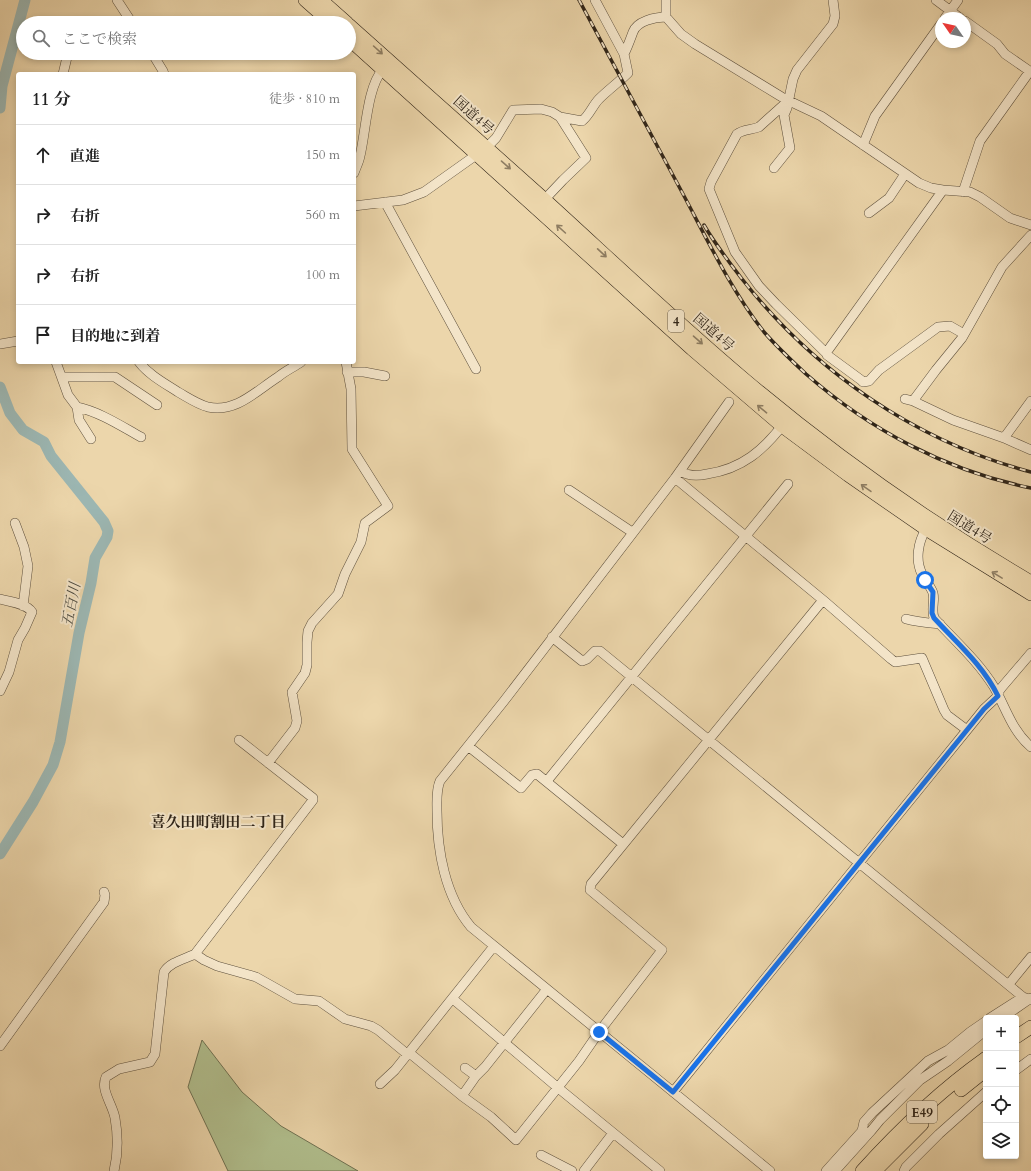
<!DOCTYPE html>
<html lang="ja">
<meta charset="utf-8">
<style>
:root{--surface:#fff;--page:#f2f2f2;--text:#222;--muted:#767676;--line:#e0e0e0}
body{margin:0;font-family:Cardo,"Noto Serif JP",serif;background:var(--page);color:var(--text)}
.controls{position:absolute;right:12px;bottom:12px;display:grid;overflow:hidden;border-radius:4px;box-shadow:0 2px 6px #0003}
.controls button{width:36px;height:36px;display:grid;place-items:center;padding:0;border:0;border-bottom:1px solid var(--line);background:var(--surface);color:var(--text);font:20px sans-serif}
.compass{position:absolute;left:935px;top:12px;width:36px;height:36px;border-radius:50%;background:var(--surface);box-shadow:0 2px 6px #0003;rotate:304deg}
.stop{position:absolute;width:12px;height:12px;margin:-9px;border:3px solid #1a73e8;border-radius:50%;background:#fff}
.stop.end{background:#1a73e8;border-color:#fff;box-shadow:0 1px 4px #0008}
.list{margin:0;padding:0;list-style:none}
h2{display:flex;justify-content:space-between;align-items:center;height:52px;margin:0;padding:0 16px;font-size:17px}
h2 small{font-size:13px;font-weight:400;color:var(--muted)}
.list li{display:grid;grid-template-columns:26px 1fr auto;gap:12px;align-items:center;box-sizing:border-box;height:60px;padding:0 16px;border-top:1px solid var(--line)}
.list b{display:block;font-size:15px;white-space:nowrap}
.list em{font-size:13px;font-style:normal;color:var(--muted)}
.icon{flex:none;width:22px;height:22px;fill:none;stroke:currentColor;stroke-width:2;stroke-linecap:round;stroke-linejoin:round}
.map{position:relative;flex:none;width:1031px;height:1171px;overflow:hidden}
.search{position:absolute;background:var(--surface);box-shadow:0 2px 6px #0003;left:16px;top:16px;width:340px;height:44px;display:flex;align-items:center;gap:10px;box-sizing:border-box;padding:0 14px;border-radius:22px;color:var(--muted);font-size:15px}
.panel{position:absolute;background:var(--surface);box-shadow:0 2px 6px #0003;left:16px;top:72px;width:340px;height:292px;border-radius:4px}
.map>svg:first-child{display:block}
.green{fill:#b1bf8e;stroke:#707253}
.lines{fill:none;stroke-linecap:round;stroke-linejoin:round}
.river{stroke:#9cb7b3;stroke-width:11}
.minor-casing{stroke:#5e503d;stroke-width:10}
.highway-casing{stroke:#2f2418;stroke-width:14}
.minor{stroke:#f3e4c8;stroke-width:9}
.highway{stroke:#ecd6ab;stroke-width:13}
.rail-casing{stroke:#2f2418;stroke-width:3.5}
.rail{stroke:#f3e4c8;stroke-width:2;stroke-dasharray:6;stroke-linecap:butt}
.oneway{stroke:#8e7d62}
.route{stroke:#1a73e8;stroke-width:5}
.labels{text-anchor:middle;stroke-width:4;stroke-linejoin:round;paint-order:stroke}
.shield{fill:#f3e4c8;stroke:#6a5e4d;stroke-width:1}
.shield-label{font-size:13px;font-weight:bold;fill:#2f2418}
.street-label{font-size:14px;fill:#2f2418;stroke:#f3e4c8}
.water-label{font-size:15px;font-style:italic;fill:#4a493f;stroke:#f3e4c8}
.neighbourhood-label{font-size:15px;font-weight:bold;fill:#2f2418;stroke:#f3e4c8}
</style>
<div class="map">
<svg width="1031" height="1171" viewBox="0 0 1031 1171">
<rect width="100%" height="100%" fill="#ecd6ab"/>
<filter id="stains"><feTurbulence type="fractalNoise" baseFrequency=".005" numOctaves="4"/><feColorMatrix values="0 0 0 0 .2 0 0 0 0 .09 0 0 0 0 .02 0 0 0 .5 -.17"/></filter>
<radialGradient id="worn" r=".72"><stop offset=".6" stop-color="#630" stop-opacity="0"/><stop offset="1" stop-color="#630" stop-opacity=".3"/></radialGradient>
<path class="green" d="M202 1040 242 1092 281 1126 358 1171H228L188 1087Z"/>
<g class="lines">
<path class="river" d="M0 108 2 86 25 0
M0 387 10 413 23 430 44 442 51 456 104 522 108 531 107 537 95 558 91 583 79 633 60 742 53 765 33 802 0 854"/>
<g class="minor-casing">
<path id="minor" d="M117 0 132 23
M595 0 624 54
M666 0V17
M936 0 960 18
M945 18 958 0
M965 21 997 44 1005 54 1031 72
M152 53 163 71 164 74
M63 74 68 53
M788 101 759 127C752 130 743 129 737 134L711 182 709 189 735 252 759 286 776 304 826 353
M863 145 875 116 941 24
M774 168 790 148 784 115 787 108 793 79 797 70 833 24 835 16 833 0
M354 173C356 167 359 162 360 156 366 131 367 87 383 69
M943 190 826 353 827 355 861 380 863 382 869 381 879 370 938 327 950 326 964 334
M963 192 980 141 1030 71
M545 199 563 180 586 158 560 117
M385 202 476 369
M354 206 403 200 424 192 486 148 496 138 513 110 541 109 552 112 560 117 582 121C589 116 593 105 599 99 608 90 619 82 628 73L624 54C628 46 630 40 633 32 637 21 655 17 666 17L681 34 695 44 785 99 821 116 919 183 931 188 943 190 970 192 980 197 1010 218 1031 225
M869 213 889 198 905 174
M0 344 18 341
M56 362 68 395 77 407C100 412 121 426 141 437
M139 362C149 375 164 383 178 392 187 397 197 404 208 407 236 413 256 391 278 377 285 371 294 367 301 362
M347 372H364L385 376
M62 377H115L157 405
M905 399 913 401 953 420 1004 438
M913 401 936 370 962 338 1002 267 1031 235
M1031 401 1004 438 1031 450
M729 402 675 478 504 701 440 781C436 790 437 801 437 811 437 850 445 896 471 927L770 1171
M77 407 79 420 91 439
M680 471C688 476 698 476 707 474 742 469 764 450 785 422
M675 478 823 600 891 659 895 662 922 658 944 710 947 715 967 730
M569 490 632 532
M15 523 24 547 28 566 23 606
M926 529C918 542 915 560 922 574 925 580 931 587 933 593 935 601 931 609 934 618 955 641 978 661 994 687 1006 708 1012 731 1031 747
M0 599C10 602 26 603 32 612L25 628 18 640 9 672 0 691
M906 619C917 622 929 623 940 624
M552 637 582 661 587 659 595 651H600L1023 997 1031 1000
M468 746 521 788 532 775 537 774 623 844
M268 763 295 728 297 721 292 692 305 673 307 665V642L308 631 312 623 338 594 345 574 361 542 365 523 388 506 352 449 351 389 346 362
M547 781 788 484
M195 954 204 960 217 966 256 977 295 999 319 1001 345 1019 371 1026 378 1030 407 1054 412 1055 462 1096 491 1117 516 1140 579 1061 599 1032 662 950 590 890 591 884 823 600
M1009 984 1031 957
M453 999 557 1087 660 1171
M990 1018 1023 997
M1002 1018 1031 998
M0 1046 104 902 105 895 104 892
M465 1068 476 1076
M1016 1070 1031 1059
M380 1084 395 1070 494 946
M673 1092 967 730 984 709 998 696 999 691 1002 687 1031 653
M462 1096 476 1076 485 1067 547 989
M541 1155 572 1171
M114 1171C118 1154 118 1135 115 1118 113 1105 100 1090 106 1077L119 1069 150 1062 155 1054 164 972C170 962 185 959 195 954L313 800V798L239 740
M584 1171 613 1133
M826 1171 862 1131 864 1122 872 1113 928 1061 948 1050 970 1032 986 1021
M835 1171 871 1131 880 1120 920 1080 948 1061 986 1030
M904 1171 906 1167 939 1134 986 1092"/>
</g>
<g class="highway-casing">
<path id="highway" d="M305 0 331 23
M321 0 347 23
M349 25C414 83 479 141 544 199 611 260 676 322 745 380 835 456 930 523 1031 582
M349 39 692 349 782 426 848 475 926 529 1031 594
M1016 1037 1031 1027
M961 1090 986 1070
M862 1171C899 1130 941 1090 986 1058
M875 1171 922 1124"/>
</g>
<use href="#minor" class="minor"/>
<use href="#highway" class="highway"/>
<g class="rail-casing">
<path id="rail" d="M579 0C614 65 648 129 683 194 708 241 731 290 764 332 777 347 792 361 806 374 870 430 947 471 1031 488
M704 225C715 244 729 262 742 279 815 372 917 442 1031 472"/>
</g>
<use href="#rail" class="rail"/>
</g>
<defs><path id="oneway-shaft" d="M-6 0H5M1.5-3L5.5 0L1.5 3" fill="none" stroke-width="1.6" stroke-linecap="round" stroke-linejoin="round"/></defs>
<g class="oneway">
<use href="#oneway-shaft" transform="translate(378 50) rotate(42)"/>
<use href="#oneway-shaft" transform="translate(506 165) rotate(41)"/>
<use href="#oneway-shaft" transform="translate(561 229) rotate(-138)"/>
<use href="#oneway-shaft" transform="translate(602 253) rotate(43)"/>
<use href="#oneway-shaft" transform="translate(698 340) rotate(41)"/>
<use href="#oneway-shaft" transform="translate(762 409) rotate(-140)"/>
<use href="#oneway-shaft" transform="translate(866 488) rotate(-145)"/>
<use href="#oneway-shaft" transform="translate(997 575) rotate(-149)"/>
</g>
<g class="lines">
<path class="route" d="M599 1032 673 1092 967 730 984 709 998 696C983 665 957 643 934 618L932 613 933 592 925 580"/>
</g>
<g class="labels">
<g class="shield">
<rect x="668" y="310" width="16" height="22" rx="3"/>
<rect x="907" y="1101" width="30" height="22" rx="3"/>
</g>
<g class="shield-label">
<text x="676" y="326">4</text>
<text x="922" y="1117">E49</text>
</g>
<g class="street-label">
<text transform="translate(474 115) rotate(42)" y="5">国道4号</text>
<text transform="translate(714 332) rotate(41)" y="5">国道4号</text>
<text transform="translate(970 527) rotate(32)" y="5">国道4号</text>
</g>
<g class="water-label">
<text transform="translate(71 605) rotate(-79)" y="5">五百川</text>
</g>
<g class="neighbourhood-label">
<text x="218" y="827">喜久田町割田二丁目</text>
</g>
</g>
<rect width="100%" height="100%" filter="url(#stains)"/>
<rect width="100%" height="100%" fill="url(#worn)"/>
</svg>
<div class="controls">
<button>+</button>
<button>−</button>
<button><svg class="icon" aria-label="locate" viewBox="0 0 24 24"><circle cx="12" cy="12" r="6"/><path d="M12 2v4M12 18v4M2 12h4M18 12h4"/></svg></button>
<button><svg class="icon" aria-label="layers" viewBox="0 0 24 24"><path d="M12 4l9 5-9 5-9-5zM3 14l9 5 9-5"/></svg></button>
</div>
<svg class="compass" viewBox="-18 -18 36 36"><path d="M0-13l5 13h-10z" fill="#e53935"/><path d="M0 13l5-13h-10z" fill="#767676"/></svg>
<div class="stop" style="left:925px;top:580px"></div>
<div class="stop end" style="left:599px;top:1032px"></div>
<div class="search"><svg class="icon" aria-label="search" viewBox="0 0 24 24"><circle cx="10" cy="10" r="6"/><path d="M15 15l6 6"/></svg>ここで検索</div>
<section class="panel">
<h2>11 分<small>徒歩 · 810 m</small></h2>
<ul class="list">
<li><svg class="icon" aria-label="ahead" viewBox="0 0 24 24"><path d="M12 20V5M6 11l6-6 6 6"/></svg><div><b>直進</b></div><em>150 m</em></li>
<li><svg class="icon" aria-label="right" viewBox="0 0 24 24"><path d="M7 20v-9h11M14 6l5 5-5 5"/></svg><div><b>右折</b></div><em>560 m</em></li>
<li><svg class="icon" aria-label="right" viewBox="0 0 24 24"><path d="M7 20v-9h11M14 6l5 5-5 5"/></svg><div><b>右折</b></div><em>100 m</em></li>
<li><svg class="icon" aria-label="arrive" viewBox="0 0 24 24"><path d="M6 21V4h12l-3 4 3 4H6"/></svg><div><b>目的地に到着</b></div></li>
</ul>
</section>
</div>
